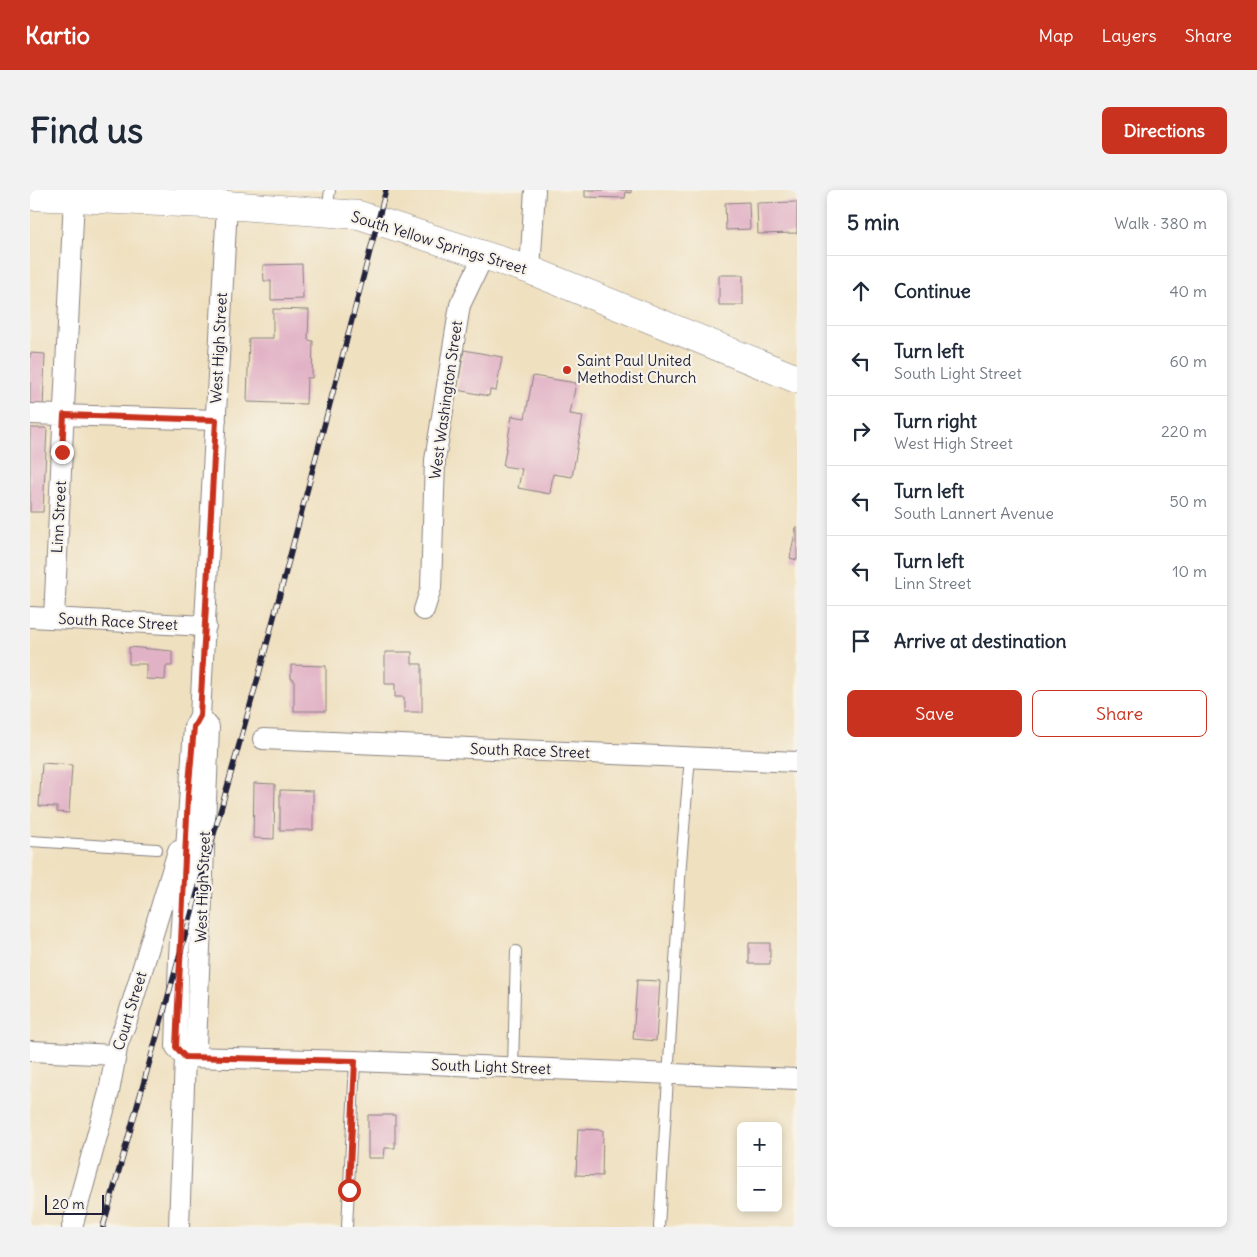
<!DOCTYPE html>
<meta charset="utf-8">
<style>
:root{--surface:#fff;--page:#f2f2f3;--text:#1f2937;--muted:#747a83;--line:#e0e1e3;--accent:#c8321e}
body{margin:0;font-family:Delius,sans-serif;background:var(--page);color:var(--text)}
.controls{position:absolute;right:15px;bottom:15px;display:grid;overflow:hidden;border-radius:8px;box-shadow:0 2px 8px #0003}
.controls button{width:45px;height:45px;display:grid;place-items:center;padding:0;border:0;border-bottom:1px solid var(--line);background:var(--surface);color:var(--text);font:25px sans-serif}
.scale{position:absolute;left:15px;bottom:12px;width:59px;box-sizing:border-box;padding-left:5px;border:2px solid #22223b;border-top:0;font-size:14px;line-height:18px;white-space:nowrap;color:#22223b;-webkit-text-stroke:4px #f7f3e8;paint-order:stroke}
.stop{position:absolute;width:15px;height:15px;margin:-11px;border:4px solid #c8321e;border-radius:50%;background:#fff}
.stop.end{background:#c8321e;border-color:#fff;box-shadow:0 1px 5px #0008}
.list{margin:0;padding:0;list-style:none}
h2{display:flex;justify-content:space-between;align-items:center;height:65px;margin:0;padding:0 20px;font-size:21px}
h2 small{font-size:16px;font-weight:400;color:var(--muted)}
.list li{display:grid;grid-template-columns:32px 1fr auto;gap:15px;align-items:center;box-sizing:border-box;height:70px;padding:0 20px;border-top:1px solid var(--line)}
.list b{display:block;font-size:19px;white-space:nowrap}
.list p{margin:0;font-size:16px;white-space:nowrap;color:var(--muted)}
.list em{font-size:16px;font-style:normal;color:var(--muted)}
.actions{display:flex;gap:10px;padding:15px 20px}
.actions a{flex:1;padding:11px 0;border:1px solid var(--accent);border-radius:8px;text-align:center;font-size:18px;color:var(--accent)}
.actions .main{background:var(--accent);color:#fff}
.icon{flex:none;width:28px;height:28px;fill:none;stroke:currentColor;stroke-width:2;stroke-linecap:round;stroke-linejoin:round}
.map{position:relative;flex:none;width:767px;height:1037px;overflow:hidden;border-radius:8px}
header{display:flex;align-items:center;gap:30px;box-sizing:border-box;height:70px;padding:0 25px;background:var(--accent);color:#fff}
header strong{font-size:24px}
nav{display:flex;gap:28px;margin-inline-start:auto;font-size:18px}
.intro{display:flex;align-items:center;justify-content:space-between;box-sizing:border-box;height:120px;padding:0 30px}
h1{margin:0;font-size:35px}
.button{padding:12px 22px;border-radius:8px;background:var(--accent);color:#fff;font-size:18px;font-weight:700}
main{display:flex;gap:30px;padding:0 30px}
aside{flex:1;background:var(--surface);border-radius:8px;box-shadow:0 2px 8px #0003}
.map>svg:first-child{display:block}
.building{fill:#e1b1c5}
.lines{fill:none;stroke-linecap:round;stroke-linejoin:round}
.lane-casing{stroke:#88817e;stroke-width:12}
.street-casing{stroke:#88817e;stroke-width:22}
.secondary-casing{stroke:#88817e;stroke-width:29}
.lane{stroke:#fff;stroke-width:10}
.street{stroke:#fff;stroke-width:20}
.secondary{stroke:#fff;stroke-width:28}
.rail-casing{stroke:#22223b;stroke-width:5.5}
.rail{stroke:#f7f3e8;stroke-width:4;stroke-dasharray:11;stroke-linecap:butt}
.route{stroke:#c8321e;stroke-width:6}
.poi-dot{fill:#c8321e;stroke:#f7f3e8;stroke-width:2}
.labels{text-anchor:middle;stroke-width:4.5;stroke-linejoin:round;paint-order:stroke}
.street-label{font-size:15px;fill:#22223b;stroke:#f7f3e8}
.poi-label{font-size:15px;fill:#22223b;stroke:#f7f3e8;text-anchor:start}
</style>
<header>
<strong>Kartio</strong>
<nav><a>Map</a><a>Layers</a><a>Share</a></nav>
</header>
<div class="intro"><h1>Find us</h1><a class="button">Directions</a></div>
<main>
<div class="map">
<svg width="767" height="1037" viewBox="0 0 767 1037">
<rect width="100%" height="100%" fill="#f7f3e8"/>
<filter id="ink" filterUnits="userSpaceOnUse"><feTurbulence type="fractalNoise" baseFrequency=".02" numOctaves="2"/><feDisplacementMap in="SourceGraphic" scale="10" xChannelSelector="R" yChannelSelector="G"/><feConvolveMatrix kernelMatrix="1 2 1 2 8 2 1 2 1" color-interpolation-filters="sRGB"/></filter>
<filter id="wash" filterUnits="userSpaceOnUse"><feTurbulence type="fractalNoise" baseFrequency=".0096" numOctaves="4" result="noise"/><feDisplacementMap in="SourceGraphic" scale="20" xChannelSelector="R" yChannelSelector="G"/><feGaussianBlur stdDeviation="1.12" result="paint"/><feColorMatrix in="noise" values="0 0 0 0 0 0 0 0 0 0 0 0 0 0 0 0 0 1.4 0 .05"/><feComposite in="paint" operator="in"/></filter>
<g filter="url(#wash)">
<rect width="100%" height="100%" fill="#efe0c0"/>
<g id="blocks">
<path class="building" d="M555 0H601V3L596 2 595 8 555 7Z
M719 12 720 39 696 40 695 13Z
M767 12V43L728 44 727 13Z
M272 74 273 109 241 110V91H234L233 75Z
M689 85H713V115H689Z
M243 119 279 120 278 150 283 151 282 188H277L276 214 217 212 219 148H243Z
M434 160 472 167 466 201 460 200 459 206 427 200Z
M0 163 15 164 13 219 0 218Z
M503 186 546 193 540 224 553 226 542 287 523 284 520 304 488 298 492 279 473 276 482 226 495 228Z
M0 238H17L13 322H0Z
M766 337H767V370L760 368Z
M99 457 142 461V476H136L135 490 116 489V474H99Z
M355 462H382V474H392V522H374V507H365V494H355Z
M261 475 296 476V521H264V489H261Z
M12 573 42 575 39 623 27 622V617L9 616Z
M224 593 245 594 244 649 223 648Z
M250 600 283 601V640H250Z
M719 753H740V774H719Z
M607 790 630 791 626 851 603 849Z
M338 925H365V958H355L354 968H338Z
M548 939 573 940 572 986 546 985Z"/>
</g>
</g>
<g filter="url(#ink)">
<use href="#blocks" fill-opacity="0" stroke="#88817e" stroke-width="1"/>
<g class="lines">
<g class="lane-casing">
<path id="lane" d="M297 22 300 0
M0 651 127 659
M483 878 486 761
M317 1037 325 871
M629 1037 651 673 660 567"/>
</g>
<g class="street-casing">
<path id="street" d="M500 80 505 0
M0 224 186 230
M394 420 401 398 405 270 430 115 454 65
M0 427 176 436
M24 428 44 8
M233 549 767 572
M0 861 86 865
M155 867 146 857 149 766 164 537 170 526 197 15
M155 867 325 871 767 889
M42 1037 79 902 88 853 97 830 148 661
M149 1037 155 867 166 856 179 537 170 526"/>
</g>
<g class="secondary-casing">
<path id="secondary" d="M0 6 197 15 329 25 500 80 767 189"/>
</g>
<use href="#lane" class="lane"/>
<use href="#street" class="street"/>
<use href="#secondary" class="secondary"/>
<g class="rail-casing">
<path id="rail" d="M73 1037 229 484 356 0"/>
</g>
<use href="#rail" class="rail"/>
</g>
</g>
<g class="lines" filter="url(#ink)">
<path class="route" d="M32 262 34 225 186 230 170 526 164 537 158 605 146 857 155 867 325 871 319 1000"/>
</g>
<circle class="poi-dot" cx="537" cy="180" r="5"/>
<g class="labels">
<g class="street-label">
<text transform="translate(409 53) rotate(17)" y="5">South Yellow Springs Street</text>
<text transform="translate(189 158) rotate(-87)" y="5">West High Street</text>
<text transform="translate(416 210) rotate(-82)" y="5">West Washington Street</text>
<text transform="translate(29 327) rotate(-87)" y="5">Linn Street</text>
<text transform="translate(88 432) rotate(3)" y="5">South Race Street</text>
<text transform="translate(500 561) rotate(2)" y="5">South Race Street</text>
<text transform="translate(173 697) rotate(-88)" y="5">West High Street</text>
<text transform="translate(100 821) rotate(-73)" y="5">Court Street</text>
<text transform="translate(461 877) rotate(2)" y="5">South Light Street</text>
</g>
<g class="poi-label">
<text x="547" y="176">Saint Paul United<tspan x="547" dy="17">Methodist Church</tspan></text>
</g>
</g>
</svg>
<div class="controls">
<button>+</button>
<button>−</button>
</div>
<div class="scale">20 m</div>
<div class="stop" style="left:319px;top:1000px"></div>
<div class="stop end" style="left:32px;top:262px"></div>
</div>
<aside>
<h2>5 min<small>Walk · 380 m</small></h2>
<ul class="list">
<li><svg class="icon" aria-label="ahead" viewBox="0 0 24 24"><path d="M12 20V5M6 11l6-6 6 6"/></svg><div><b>Continue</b></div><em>40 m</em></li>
<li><svg class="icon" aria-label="left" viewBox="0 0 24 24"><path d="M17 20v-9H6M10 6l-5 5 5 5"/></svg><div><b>Turn left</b><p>South Light Street</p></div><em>60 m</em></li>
<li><svg class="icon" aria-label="right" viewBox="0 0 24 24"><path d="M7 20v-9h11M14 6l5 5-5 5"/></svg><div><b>Turn right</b><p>West High Street</p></div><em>220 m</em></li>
<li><svg class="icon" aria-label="left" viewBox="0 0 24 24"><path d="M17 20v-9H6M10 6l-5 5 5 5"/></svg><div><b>Turn left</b><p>South Lannert Avenue</p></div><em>50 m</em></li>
<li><svg class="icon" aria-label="left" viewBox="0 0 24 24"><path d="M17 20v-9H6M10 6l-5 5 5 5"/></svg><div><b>Turn left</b><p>Linn Street</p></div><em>10 m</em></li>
<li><svg class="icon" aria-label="arrive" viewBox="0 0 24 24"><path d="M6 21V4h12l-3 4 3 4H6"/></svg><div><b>Arrive at destination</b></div></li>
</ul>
<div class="actions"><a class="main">Save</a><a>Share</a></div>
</aside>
</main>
